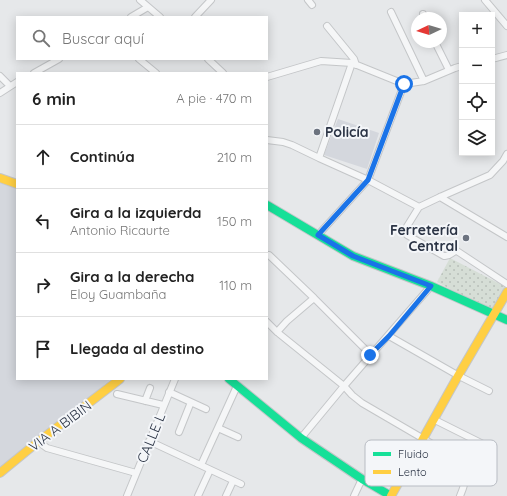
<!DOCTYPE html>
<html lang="es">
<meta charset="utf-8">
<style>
:root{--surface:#fff;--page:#f6f6f6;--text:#222;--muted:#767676;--line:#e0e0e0}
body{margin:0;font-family:Quicksand,sans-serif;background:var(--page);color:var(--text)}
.controls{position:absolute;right:12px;top:12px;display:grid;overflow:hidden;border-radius:0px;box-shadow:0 2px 10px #0003}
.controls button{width:36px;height:36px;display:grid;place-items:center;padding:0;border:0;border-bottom:1px solid var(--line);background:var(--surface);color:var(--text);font:20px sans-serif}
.compass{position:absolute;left:411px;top:12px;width:36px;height:36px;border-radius:50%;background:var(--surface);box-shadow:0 2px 10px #0003;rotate:266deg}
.stop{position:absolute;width:12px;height:12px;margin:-9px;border:3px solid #1a73e8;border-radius:50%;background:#fff}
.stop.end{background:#1a73e8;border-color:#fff;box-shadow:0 1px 4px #0008}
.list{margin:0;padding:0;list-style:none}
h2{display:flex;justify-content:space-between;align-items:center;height:52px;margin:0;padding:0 16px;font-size:17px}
h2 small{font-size:13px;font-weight:400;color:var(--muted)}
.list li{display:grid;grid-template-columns:26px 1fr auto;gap:12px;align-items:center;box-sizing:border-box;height:64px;padding:0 16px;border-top:1px solid var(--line)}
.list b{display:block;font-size:15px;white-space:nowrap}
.list p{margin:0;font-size:13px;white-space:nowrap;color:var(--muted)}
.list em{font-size:13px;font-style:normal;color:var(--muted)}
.icon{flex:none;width:22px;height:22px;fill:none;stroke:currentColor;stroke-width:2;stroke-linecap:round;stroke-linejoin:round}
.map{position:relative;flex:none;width:507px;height:496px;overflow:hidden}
.search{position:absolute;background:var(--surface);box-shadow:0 2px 10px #0003;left:16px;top:16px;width:252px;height:44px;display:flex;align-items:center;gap:10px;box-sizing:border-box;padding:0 14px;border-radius:0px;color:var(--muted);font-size:15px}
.panel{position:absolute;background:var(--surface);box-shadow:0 2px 10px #0003;left:16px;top:72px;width:252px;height:308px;border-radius:0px}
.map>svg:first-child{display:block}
.built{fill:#d4d7dd}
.park{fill:url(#park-dots)}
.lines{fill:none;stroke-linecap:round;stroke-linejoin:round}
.street-casing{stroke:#c4c6c8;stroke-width:8}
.fast-casing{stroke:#c4c6c8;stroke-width:10}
.slow-casing{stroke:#c4c6c8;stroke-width:10}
.street{stroke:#f5f6f7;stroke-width:6}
.fast{stroke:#16e098;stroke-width:8}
.slow{stroke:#ffcf43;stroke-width:8}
.route{stroke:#1a73e8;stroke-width:5}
.poi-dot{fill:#6c737f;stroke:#f4f6f9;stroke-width:1.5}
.labels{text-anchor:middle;stroke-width:4;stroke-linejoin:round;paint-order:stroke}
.poi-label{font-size:14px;font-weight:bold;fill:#2b3445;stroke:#f4f6f9;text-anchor:start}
.street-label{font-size:14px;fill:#2b3445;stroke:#f4f6f9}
.key{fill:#f4f6f9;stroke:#b8bcc3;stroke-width:1}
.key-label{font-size:11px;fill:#2b3445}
</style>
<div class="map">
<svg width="507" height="496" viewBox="0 0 507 496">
<defs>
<pattern id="park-dots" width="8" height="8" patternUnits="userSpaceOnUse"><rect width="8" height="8" fill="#d6ded6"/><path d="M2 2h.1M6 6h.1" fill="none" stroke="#b8bfb9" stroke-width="1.8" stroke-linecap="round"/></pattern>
</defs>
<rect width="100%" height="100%" fill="#e6e8ea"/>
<path class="built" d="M338 119 379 133 367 169 324 155Z
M0 183 17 189V379H111L0 472Z"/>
<path class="park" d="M450 258 506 287 493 312 437 282Z"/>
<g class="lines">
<g class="street-casing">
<path id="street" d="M140 0 160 17
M308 0 312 5
M485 0 507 26
M391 12 424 81
M423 14 424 18
M131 17 148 7
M195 17 211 0
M327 26 354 59 356 65
M435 42 449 70
M139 59 156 73
M208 59 223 73
M492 59 507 55
M34 73 59 59
M0 76 10 86
M267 77 321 61 352 63 404 84 424 81 455 68 462 66
M0 93 17 82
M267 140 283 142 292 145 319 158 368 180 419 207 440 197 490 175 503 161 507 154
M319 158 352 63
M440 197 507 237
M419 207 406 228V231L407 235 444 256C450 257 452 251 457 251L507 284
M318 235 368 180 404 84
M267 255H269L314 298 371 355
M267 322 277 332 344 386 352 395 362 403 458 459C469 472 466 482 460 496
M277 332 287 321 314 298
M389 336 459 376 489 391
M169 392 206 409
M117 394 163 405
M145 401 150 388
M435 420 483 444
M218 428 238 437
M179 432 191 402
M301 438 344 386 431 286
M40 440 43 445 47 448 136 473
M149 441 241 484
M201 465 237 386
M127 496 175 379
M198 496 210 470
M226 496 233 481
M354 496 362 479"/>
</g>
<g class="fast-casing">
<path id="fast" d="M267 205 353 256 431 286 507 320
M229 379 301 438 362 479 391 496"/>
</g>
<g class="slow-casing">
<path id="slow" d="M0 178 17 184
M0 473 34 445 120 379
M391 496 458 376 507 292"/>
</g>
<use href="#street" class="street"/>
<use href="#fast" class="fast"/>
<use href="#slow" class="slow"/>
</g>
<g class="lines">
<path class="route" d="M370 355 389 336 431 286 353 256 318 235 368 180 404 84"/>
</g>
<g class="poi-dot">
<circle cx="317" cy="132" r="4"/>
<circle cx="466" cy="238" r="4"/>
</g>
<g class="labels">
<g class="poi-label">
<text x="325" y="137">Policía</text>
<text x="458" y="235" text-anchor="end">Ferretería<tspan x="458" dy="16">Central</tspan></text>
</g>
<g class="street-label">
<text transform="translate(60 426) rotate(-37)" y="5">VIA A BIBIN</text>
<text transform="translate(151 438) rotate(-68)" y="5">CALLE L</text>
</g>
</g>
<rect x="365" y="440" width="132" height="46" rx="6" class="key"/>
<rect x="373" y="452" width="18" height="4" fill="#16e098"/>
<rect x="373" y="470" width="18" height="4" fill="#ffcf43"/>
<g class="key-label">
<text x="398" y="458">Fluido</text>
<text x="398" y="476">Lento</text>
</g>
</svg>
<div class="controls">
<button>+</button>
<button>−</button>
<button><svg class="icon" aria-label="locate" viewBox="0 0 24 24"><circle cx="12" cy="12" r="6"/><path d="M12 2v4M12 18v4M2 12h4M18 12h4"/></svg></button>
<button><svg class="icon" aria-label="layers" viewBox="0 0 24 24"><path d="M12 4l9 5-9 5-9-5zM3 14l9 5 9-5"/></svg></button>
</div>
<svg class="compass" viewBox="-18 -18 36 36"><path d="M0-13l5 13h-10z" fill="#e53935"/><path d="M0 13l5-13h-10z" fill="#767676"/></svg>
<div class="stop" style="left:404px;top:84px"></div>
<div class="stop end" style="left:370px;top:355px"></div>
<div class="search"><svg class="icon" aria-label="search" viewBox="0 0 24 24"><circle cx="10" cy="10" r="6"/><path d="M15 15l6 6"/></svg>Buscar aquí</div>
<section class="panel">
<h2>6 min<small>A pie · 470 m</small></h2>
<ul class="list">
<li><svg class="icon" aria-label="ahead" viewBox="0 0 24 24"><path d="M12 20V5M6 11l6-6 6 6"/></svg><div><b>Continúa</b></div><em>210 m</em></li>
<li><svg class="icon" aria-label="left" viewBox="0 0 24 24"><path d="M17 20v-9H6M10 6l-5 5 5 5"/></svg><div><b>Gira a la izquierda</b><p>Antonio Ricaurte</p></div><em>150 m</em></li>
<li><svg class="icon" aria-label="right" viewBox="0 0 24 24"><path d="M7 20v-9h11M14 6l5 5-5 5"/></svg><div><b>Gira a la derecha</b><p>Eloy Guambaña</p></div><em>110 m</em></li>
<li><svg class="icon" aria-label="arrive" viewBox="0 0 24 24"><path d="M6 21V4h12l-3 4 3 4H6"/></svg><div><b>Llegada al destino</b></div></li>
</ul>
</section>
</div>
